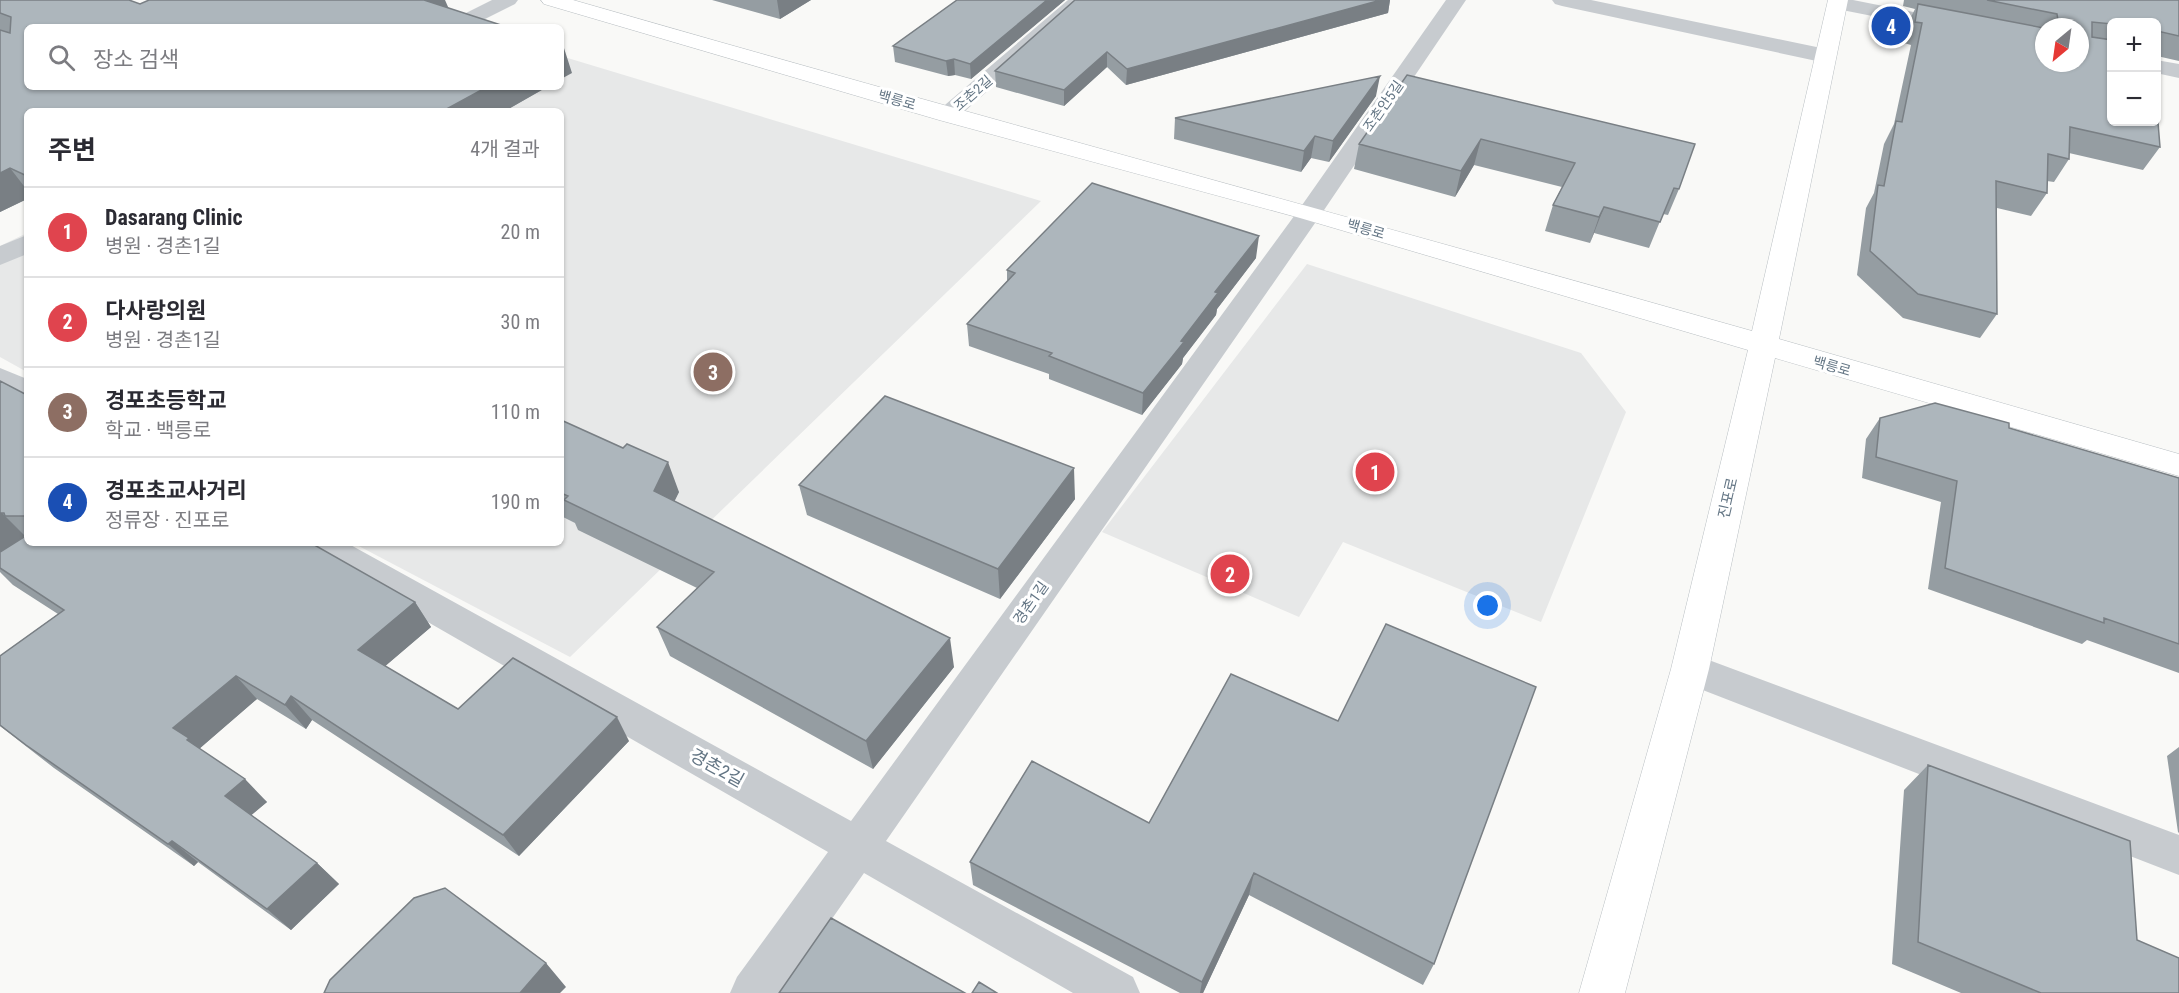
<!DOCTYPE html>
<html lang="ko">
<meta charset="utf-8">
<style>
:root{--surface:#fff;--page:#f7f7f7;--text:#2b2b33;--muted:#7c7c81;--line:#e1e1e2;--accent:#111827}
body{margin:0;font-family:"Roboto Condensed","Noto Sans KR",sans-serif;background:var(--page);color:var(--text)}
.controls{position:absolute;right:18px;top:18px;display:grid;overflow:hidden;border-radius:9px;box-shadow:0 2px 4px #0004}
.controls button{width:54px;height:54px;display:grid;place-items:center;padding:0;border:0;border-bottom:2px solid var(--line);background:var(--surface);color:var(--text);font:30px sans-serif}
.compass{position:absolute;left:2035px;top:18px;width:54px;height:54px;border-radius:50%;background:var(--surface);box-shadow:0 2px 4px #0004;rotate:209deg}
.you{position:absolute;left:1488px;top:606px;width:21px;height:21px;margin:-15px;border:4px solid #fff;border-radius:50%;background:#1a73e8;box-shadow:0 0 0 9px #1a73e833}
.badge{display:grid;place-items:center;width:39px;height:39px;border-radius:50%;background:var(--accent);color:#fff;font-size:20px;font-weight:700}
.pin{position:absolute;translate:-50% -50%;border:3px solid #fff;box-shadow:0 2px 6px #0006}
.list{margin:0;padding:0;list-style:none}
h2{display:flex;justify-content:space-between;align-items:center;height:78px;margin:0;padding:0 24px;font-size:26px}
h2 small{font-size:20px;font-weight:400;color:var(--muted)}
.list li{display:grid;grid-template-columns:39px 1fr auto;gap:18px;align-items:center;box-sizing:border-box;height:90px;padding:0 24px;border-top:2px solid var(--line)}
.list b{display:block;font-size:22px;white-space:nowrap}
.list p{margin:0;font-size:20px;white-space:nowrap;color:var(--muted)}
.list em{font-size:20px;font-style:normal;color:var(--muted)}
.icon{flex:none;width:33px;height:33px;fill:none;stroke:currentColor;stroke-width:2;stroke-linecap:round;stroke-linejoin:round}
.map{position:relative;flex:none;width:2179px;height:993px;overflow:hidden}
.search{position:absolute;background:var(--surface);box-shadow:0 2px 4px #0004;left:24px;top:24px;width:540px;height:66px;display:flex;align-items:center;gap:15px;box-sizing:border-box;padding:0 21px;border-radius:9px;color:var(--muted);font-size:22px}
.panel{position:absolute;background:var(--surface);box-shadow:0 2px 4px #0004;left:24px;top:108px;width:540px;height:438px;border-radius:9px}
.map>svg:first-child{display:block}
.built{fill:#e7e8e8}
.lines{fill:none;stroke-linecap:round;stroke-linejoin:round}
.secondary-casing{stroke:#b9bfc3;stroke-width:1}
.street{fill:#c7cbcf;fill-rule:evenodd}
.secondary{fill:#fff;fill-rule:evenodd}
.wall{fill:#959da2;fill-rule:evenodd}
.shaded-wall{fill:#797f84}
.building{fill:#adb6bc;stroke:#797f84;stroke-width:1.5}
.labels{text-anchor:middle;stroke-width:6;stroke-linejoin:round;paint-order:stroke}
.far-street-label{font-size:14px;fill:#637584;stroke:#fff}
.street-label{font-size:15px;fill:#637584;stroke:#fff}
.near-street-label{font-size:18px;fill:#637584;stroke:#fff}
</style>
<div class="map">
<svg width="2179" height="993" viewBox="0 0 2179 993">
<rect width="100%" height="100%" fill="#f9f9f7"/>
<path class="built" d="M561 56 1041 201 570 657 353 543H561V111H269L317 87H561Z
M27 233V372L0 357V246Z
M1307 264 1581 353 1626 412 1541 622 1343 542 1299 617 1102 532Z"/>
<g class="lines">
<g class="secondary-casing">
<path id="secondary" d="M541 0H573C965 113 1359 219 1752 331L1828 0H1848L1779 339 2179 454V476L1775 358 1709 669 1625 993H1579L1671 669 1748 350 1300 218 939 120 544 4Z"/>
</g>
<path class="street" d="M492 0H518L515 4 469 27H443L446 23Z
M1068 0H1090L955 120 947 122 939 120 935 115 939 110Z
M1446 0H1466L1322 213 886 841 1133 977 1140 993H1073L864 873 780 993H730L737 977 828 852 306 552 301 543H347L851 821 1300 208Z
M1552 0H1591L1826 49 1834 51 1837 56 1834 61 1826 63 1562 6 1555 4Z
M1829 0H1853L2044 38V50L1837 9 1830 7 1827 3Z
M2156 60 2179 64V78L2156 73Z
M27 235V254L0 265V246Z
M0 368 27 379V401L0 390Z
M1690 653 2179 835V875L1677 680 1671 669 1677 658Z"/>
<use href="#secondary" class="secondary"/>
</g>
<path class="wall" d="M0 0 140 4 445 0 27 27V87H547L505 111H27V199L0 212Z
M712 0H811L780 19Z
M957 0H1065L971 79 955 75 948 76 895 62 893 46Z
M1075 0H1390L1388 13 1126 85 1107 67 1064 106 996 87 995 71Z
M1904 0H2179V61L2157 56V22H2112V122L2160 147 2143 170 2069 153V159L2054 182 2047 181V193L2031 216 1997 208V314L1980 338 1903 318 1857 275 1866 208 1874 193 1884 144 1894 124 1911 45 1904 43 1907 25 1915 9 1903 6ZM2044 27H2080L2044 63Z
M1407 75 1679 189 1668 215 1663 214 1649 248 1594 233 1590 243 1545 231 1553 205 1562 187 1474 165 1455 197 1354 169 1359 144Z
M1376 96 1329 162 1311 158 1301 172 1174 139 1175 118Z
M1256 258 1217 309 1216 315 1183 358 1182 364 1142 415 1049 379V374L969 346 967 324 1007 281V270Z
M0 381 27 395V543L415 602 431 627 385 666 458 709 629 741 519 856 312 720 306 729 257 699 199 749 267 802 251 815 317 863 339 884 291 930 198 862 194 866 54 768 0 726V656L58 614 13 585 0 572Z
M1880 418 2009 428 2179 478V673L2087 640 2082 644 1928 589 1941 502 1862 478 1866 439Z
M561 420 679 492 674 501 954 667 873 769 670 656 657 627 697 588 578 530 575 523 561 516Z
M799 485 1075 499 1000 599 807 515Z
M1231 674 1434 964 1423 985 1249 895 1203 993H1180L973 885 970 862 1149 823Z
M2179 747V833L2178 832 2167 756Z
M1928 765 2137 940 2179 993H1961L1892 964 1904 790Z"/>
<path class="shaded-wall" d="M421 0H445L452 16Z
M777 0H811L780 19Z
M1047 0H1065L971 79 970 64Z
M1381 0H1390L1388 13 1126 85 1127 69Z
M563 45 572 73 561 79V46Z
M1107 52V67L1064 106V90Z
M954 59 955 75 948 76 946 61Z
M1380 76 1376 96 1329 162 1333 141Z
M487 87H547L505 111H443Z
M1315 136 1311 158 1301 172 1304 151Z
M1481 139 1474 165 1455 197 1461 171Z
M10 168 27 190V199L0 212V173Z
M1604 207 1594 233 1590 243 1599 217Z
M1259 236 1256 258 1217 309 1216 315 1183 358 1182 364 1142 415 1143 393 1181 341 1215 292Z
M668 462 679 492 665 521 654 491Z
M1074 468 1075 499 1000 599 998 569Z
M1 512 26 537 0 553V513Z
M415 602 431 627 376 674 358 650Z
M950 638 954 667 873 769 866 741Z
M236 676 257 699 199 749 212 761 173 728Z
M291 696 312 720 306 729 285 705Z
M617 717 629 741 519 856 503 835Z
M245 779 267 802 248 818 225 796Z
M172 841 198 862 194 866 168 844Z
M317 863 339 884 291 930 267 909Z
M1254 873 1249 895 1203 993H1200L1202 982Z
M546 963 566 987 560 993H520Z"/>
<path class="building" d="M0 0H129L140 4 149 0H424L507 27H27V87H487L443 111H27V176L10 168 0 173V30L10 33 11 17 0 13Z
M957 0H1047L970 64 954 59 946 61 893 46Z
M1075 0H1381L1127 69 1107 52 1064 90 995 71Z
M1987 0H2179V36L2157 31V22H2112V24L2092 22V37L2112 40V122H2157V110L2160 147 2070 127 2069 159 2048 154 2047 193 1996 181 1997 314 1918 294 1870 251 1878 185 1884 186 1896 121 1902 122 1922 23 1915 22 1918 4 2044 28V63H2080V27H2059L2057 14Z
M1407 75 1695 144 1679 189 1674 188 1660 222 1604 207 1599 217 1553 205 1575 163 1481 139 1461 171 1359 144Z
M1380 76 1333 141 1315 136 1304 151 1175 118Z
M1092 183 1259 236 1215 292 1218 293 1181 341 1184 342 1143 393 1049 356 1052 353 967 324 1015 273 1007 270Z
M0 381 27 395V516H5L4 513H0Z
M885 396 1074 468 998 569 799 485Z
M1935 403 2009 423V428L2179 478V644L2104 618V623L1945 568 1957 481 1876 457 1880 418Z
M561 420 623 448 627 444 668 462 654 491 950 638 866 741 657 627 714 572 564 500 568 496 561 493Z
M27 535V543H311L415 602 358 650 458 709 513 658 617 717 503 835 291 696 285 705 236 676 173 728 189 738 187 740 245 779 225 796 317 863 267 909 172 841 168 844 26 745 0 725V656L64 610 0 568V552Z
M1386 624 1536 687 1434 964 1254 873 1202 982 970 862 1032 761 1149 823 1231 674 1338 721Z
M1928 765 2130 841 2137 940 2179 958V993H2041L1918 942Z
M445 888 546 963 520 993H324L330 980 414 898Z
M831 918 965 993H779Z
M979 982 997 993H972Z"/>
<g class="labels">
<g class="far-street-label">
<text transform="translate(973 93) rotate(-41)" y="5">조촌2길</text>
<text transform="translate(897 100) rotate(16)" y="5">백릉로</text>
<text transform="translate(1383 106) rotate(-55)" y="5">조촌안5길</text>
<text transform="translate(1366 229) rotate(16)" y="5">백릉로</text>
<text transform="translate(1832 366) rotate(16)" y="5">백릉로</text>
</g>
<g class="street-label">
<text transform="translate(1728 498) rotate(-77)" y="5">진포로</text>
<text transform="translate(1031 603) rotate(-55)" y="5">경촌1길</text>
</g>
<g class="near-street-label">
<text transform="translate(717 768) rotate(29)" y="6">경촌2길</text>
</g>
</g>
</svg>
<div class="controls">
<button>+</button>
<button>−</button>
</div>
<svg class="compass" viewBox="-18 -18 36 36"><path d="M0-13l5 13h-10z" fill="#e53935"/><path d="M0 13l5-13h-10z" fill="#7c7c81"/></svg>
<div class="you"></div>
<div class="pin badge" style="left:1375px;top:472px;background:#e0444e">1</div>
<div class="pin badge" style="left:1230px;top:574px;background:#e0444e">2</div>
<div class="pin badge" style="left:713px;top:372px;background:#8d6e63">3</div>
<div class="pin badge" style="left:1891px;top:26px;background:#1a4fb4">4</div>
<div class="search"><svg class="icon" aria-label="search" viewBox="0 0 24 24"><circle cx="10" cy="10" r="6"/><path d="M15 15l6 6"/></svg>장소 검색</div>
<section class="panel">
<h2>주변<small>4개 결과</small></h2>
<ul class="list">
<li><span class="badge" style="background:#e0444e">1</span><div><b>Dasarang Clinic</b><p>병원 · 경촌1길</p></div><em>20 m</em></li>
<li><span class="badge" style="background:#e0444e">2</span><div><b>다사랑의원</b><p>병원 · 경촌1길</p></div><em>30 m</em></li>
<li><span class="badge" style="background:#8d6e63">3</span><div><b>경포초등학교</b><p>학교 · 백릉로</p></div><em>110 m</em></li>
<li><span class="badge" style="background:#1a4fb4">4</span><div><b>경포초교사거리</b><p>정류장 · 진포로</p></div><em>190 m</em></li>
</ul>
</section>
</div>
